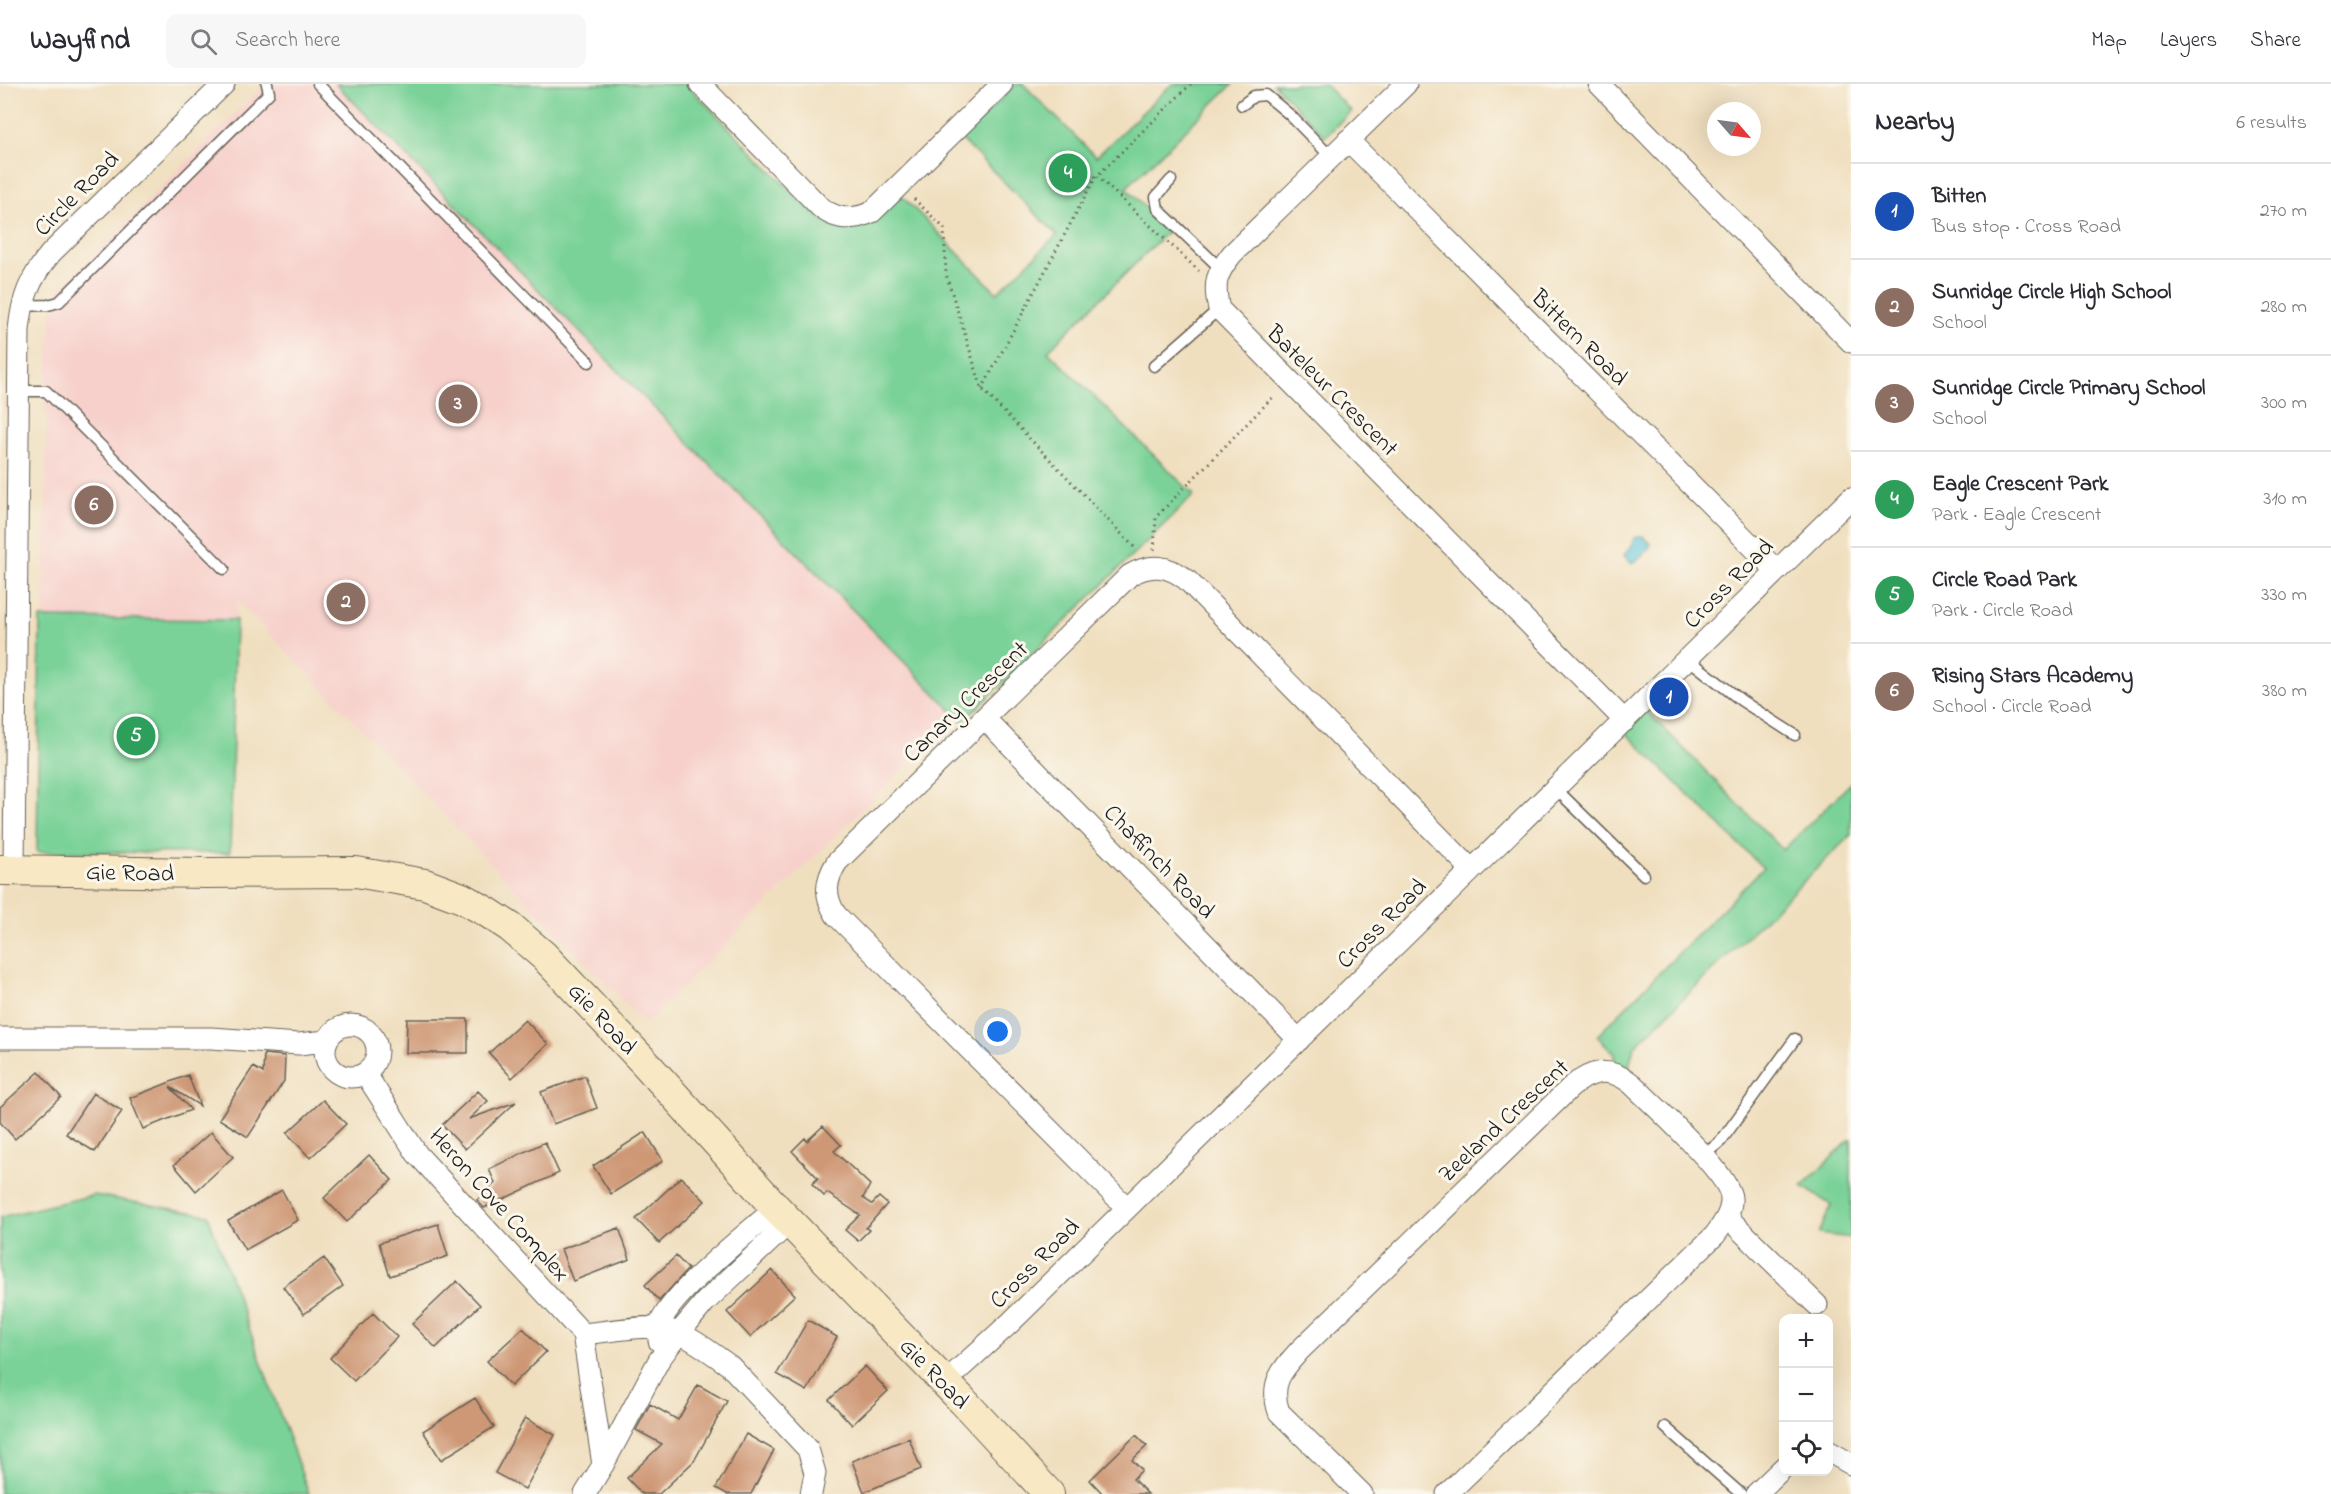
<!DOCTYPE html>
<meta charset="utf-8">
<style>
:root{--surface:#fff;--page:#f7f7f7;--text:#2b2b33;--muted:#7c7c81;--line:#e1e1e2;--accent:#7c3aed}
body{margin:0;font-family:"Indie Flower",sans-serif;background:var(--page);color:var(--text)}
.controls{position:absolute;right:18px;bottom:18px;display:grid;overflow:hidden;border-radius:12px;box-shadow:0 6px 24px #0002}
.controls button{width:54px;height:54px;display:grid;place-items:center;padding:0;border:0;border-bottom:2px solid var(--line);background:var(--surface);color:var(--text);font:30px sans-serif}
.compass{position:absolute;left:1707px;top:18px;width:54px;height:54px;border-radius:50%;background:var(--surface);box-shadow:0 6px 24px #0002;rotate:118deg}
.you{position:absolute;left:998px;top:948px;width:21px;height:21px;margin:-15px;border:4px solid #fff;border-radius:50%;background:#1a73e8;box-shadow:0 0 0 9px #1a73e833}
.badge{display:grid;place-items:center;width:39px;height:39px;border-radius:50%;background:var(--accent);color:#fff;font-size:20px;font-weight:700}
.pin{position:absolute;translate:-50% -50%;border:3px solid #fff;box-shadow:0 2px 6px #0006}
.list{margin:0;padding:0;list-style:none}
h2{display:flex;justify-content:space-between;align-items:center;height:78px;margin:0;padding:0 24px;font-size:26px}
h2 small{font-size:20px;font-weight:400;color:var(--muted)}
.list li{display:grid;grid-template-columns:39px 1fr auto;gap:18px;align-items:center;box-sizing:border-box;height:96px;padding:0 24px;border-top:2px solid var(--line)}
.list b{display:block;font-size:22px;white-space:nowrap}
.list p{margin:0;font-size:20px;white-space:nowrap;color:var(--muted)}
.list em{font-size:20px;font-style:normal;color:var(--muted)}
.icon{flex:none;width:33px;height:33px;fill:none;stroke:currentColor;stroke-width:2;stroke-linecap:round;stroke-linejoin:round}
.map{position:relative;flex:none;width:1851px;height:1410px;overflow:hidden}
header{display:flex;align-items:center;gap:36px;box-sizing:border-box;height:84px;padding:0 30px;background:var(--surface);border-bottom:2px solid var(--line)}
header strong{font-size:28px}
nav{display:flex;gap:33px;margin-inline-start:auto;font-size:21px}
.search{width:420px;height:54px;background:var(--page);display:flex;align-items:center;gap:15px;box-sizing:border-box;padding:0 21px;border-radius:12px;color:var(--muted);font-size:22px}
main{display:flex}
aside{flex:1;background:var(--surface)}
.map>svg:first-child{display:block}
.built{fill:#f7d0cb}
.green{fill:#7ad298;stroke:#4b775a;stroke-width:1.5}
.water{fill:#5bc4d8;stroke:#3c707a;stroke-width:1.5}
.building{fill:#ce9774}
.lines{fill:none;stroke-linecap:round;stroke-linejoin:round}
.lane-casing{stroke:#666055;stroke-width:13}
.street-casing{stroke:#666055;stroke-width:23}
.secondary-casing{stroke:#666055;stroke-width:32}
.path{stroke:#666055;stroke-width:3;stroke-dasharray:1.5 4.5;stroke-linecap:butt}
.lane{stroke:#fff;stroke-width:10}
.street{stroke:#fff;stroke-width:21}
.secondary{stroke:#f8e8c3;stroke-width:30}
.labels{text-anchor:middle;stroke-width:6;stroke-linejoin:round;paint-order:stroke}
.street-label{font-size:24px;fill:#1c1c1c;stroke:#fbf7ec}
</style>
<header>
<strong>Wayfind</strong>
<div class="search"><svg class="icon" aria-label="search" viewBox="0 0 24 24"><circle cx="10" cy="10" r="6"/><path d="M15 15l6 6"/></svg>Search here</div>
<nav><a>Map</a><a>Layers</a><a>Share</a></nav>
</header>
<main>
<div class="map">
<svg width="1851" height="1410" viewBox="0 0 1851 1410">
<rect width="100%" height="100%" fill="#fbf7ec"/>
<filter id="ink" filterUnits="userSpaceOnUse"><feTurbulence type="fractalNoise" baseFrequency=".0167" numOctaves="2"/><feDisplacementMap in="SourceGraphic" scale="12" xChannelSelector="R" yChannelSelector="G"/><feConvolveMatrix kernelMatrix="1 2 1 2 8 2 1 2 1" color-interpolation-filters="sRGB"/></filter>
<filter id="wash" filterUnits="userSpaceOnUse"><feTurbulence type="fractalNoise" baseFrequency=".008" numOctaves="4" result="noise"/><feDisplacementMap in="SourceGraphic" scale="24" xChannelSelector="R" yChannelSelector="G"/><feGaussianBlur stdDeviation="1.35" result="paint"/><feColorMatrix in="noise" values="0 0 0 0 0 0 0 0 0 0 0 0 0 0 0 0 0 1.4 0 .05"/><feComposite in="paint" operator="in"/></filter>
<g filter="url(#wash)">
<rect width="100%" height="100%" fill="#f0dfbf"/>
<path class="built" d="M265 0H336L957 632 645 940 237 516 236 536 44 534 47 327 44 325 53 211Z"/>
<path class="green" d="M336 0H686L799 115 825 138 841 144 861 143 902 112 997 209 1057 151 961 55 1016 0H1023L1096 73 1172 0H1233L1126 104 1169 146 1048 267 1194 411 963 638Z
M1274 0H1324L1351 27 1325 53Z
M40 534 236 536 230 769 37 768Z
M1646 626 1783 766 1851 699V751L1634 963 1628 986 1615 981V970L1597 952 1763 784 1625 648Z
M1851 1055V1154L1819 1150 1831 1121 1802 1102Z
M94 1111 208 1131 309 1410H0V1133Z"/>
<path class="water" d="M1643 452 1651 460C1647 469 1640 475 1631 479L1624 471 1631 463 1634 454Z"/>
<g id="blocks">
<path class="building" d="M407 935H468V969H406Z
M525 936 548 960 512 994 489 969Z
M264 970 285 972 284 997 248 1053 219 1035 253 983 263 989Z
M39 988 61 1013 15 1055 0 1038V1023Z
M188 991 200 1022 170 1003 191 1026 143 1045 130 1014Z
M585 992 597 1024 553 1040 541 1008Z
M478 1007 488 1017 469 1035 516 1018 465 1065 442 1041Z
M93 1009 122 1027 95 1068 66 1050Z
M323 1016 346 1040 310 1074 287 1049Z
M823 1042 841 1061 834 1067 870 1101 863 1114 872 1120 879 1113 887 1120 866 1144 869 1146 858 1157 845 1146 860 1131 827 1109 824 1112 812 1100 818 1094 792 1067 805 1054 807 1057Z
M211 1048 233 1073 196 1107 174 1081Z
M645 1048 663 1077 611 1110 593 1082Z
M545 1058 559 1089 484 1124 477 1116 495 1099 489 1085Z
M369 1071 392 1096 347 1138 324 1114Z
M681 1093 705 1117 659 1159 636 1135Z
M282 1106 298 1136 245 1166 228 1137Z
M438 1140 448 1172 390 1192 379 1159Z
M619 1144 630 1175 573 1197 561 1165Z
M676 1172 688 1185 659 1217 645 1201Z
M324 1174 343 1202 304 1230 283 1203Z
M772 1186 795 1211 750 1253 727 1228Z
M457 1197 480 1221 436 1264 412 1240Z
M373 1229 397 1253 354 1297 330 1274Z
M808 1236 837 1253 807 1307 777 1290Z
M523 1244 546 1268 511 1302 487 1277Z
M865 1282 888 1307 852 1341 829 1316Z
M698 1301 727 1317 694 1377 659 1410H642L627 1394 662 1360 636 1346 650 1320 678 1336Z
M475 1314 494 1343 441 1376 423 1347Z
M525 1334 555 1351 525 1405 495 1389Z
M746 1350 774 1366 751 1410H727L716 1404Z
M1136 1351 1147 1362 1132 1376 1142 1386 1133 1395 1148 1410H1103L1090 1396Z
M909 1354 921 1385 864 1408 852 1377Z"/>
</g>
</g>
<g filter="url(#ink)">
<use href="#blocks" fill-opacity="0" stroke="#666055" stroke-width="1.5"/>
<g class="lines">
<g class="lane-casing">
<path id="lane" d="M318 0 589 278
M1242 21 1254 12 1266 11 1290 31 1331 73
M1171 96 1156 113 1158 125 1221 185
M21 222 48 221 59 218 269 9 267 0
M1154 282 1219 225
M19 307H46L224 485
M1688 575 1742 617 1795 651
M1556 705 1644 791
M1703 1072 1721 1057 1795 955
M1665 1343 1741 1410"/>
</g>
<g class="street-casing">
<path id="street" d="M700 0 819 122C835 136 852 137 872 128L1002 0
M1406 0 1232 170C1216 190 1213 199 1219 225L1625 637
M1599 0 1851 258
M1348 56 1776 486
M984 634 1299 956
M14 786 19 246C22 214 30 194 51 169L224 0
M325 967a26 26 0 1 1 52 0a26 26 0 1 1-52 0Z
M0 954H211L299 960 326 957
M365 989 417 1070 583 1250 603 1381
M1126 1123 836 831C824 812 825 797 837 778L1130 491C1151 479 1168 481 1187 496L1471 785
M1727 1133 1817 1221
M583 1250C603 1248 645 1241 662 1244 686 1248 710 1268 730 1282L808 1365 815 1389 811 1410
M659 1257C659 1253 658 1247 659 1243 666 1213 750 1147 776 1124
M945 1298 1011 1238 1851 414
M1828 1367 1851 1380
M585 1410 603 1381 659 1276 679 1249 705 1218 790 1138
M1362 1410 1279 1328C1269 1299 1282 1286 1300 1266L1570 1004C1591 986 1609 982 1632 1000 1652 1020 1730 1090 1731 1114 1732 1128 1723 1140 1715 1151L1447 1410
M1756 1410 1784 1383"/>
</g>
<g class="secondary-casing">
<path id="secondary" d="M0 786 207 789 356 788 425 800 462 814 487 828 510 843 544 872 646 980 776 1124 963 1317 1049 1410"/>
</g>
<path class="path" d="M1191 0 1097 92 1199 187
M914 115 944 144 946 190 982 305 1137 466
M982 305 1096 92
M1154 466 1156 433 1275 311"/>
<use href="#lane" class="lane"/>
<use href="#street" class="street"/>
<use href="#secondary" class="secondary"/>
</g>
</g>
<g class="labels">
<g class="street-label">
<text transform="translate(76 109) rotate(-45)" y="8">Circle Road</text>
<text transform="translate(1580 253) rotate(45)" y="8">Bittern Road</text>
<text transform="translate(1333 306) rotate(45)" y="8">Bateleur Crescent</text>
<text transform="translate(1728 499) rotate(-45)" y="8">Cross Road</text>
<text transform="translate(965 617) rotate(-44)" y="8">Canary Crescent</text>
<text transform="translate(1160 777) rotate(46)" y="8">Chaffinch Road</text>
<text transform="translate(130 788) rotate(1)" y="8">Gie Road</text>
<text transform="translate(1381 839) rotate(-45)" y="8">Cross Road</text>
<text transform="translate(603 934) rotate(47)" y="8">Gie Road</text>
<text transform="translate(1503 1036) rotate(-43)" y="8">Zeeland Crescent</text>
<text transform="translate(500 1120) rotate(48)" y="8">Heron Cove Complex</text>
<text transform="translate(1034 1179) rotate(-45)" y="8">Cross Road</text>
<text transform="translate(935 1289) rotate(46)" y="8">Gie Road</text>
</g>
</g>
</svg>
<div class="controls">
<button>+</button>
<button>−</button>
<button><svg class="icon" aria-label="locate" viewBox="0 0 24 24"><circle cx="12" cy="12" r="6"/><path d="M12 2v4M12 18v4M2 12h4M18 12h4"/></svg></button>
</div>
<svg class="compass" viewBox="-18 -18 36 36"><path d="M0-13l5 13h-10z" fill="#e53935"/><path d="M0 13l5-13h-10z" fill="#7c7c81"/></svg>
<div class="you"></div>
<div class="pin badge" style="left:1669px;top:613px;background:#1a4fb4">1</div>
<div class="pin badge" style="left:346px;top:518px;background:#8d6e63">2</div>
<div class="pin badge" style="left:458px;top:320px;background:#8d6e63">3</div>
<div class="pin badge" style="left:1068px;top:89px;background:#2e9e5b">4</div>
<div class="pin badge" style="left:136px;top:652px;background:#2e9e5b">5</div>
<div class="pin badge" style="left:94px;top:421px;background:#8d6e63">6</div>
</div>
<aside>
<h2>Nearby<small>6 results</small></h2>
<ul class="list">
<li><span class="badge" style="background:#1a4fb4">1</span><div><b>Bitten</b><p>Bus stop · Cross Road</p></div><em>270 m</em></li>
<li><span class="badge" style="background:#8d6e63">2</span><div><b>Sunridge Circle High School</b><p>School</p></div><em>280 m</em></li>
<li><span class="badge" style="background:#8d6e63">3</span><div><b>Sunridge Circle Primary School</b><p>School</p></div><em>300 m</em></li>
<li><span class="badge" style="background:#2e9e5b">4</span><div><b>Eagle Crescent Park</b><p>Park · Eagle Crescent</p></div><em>310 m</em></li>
<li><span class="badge" style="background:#2e9e5b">5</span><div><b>Circle Road Park</b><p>Park · Circle Road</p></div><em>330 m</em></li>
<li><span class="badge" style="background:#8d6e63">6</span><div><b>Rising Stars Academy</b><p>School · Circle Road</p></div><em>380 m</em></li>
</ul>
</aside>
</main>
